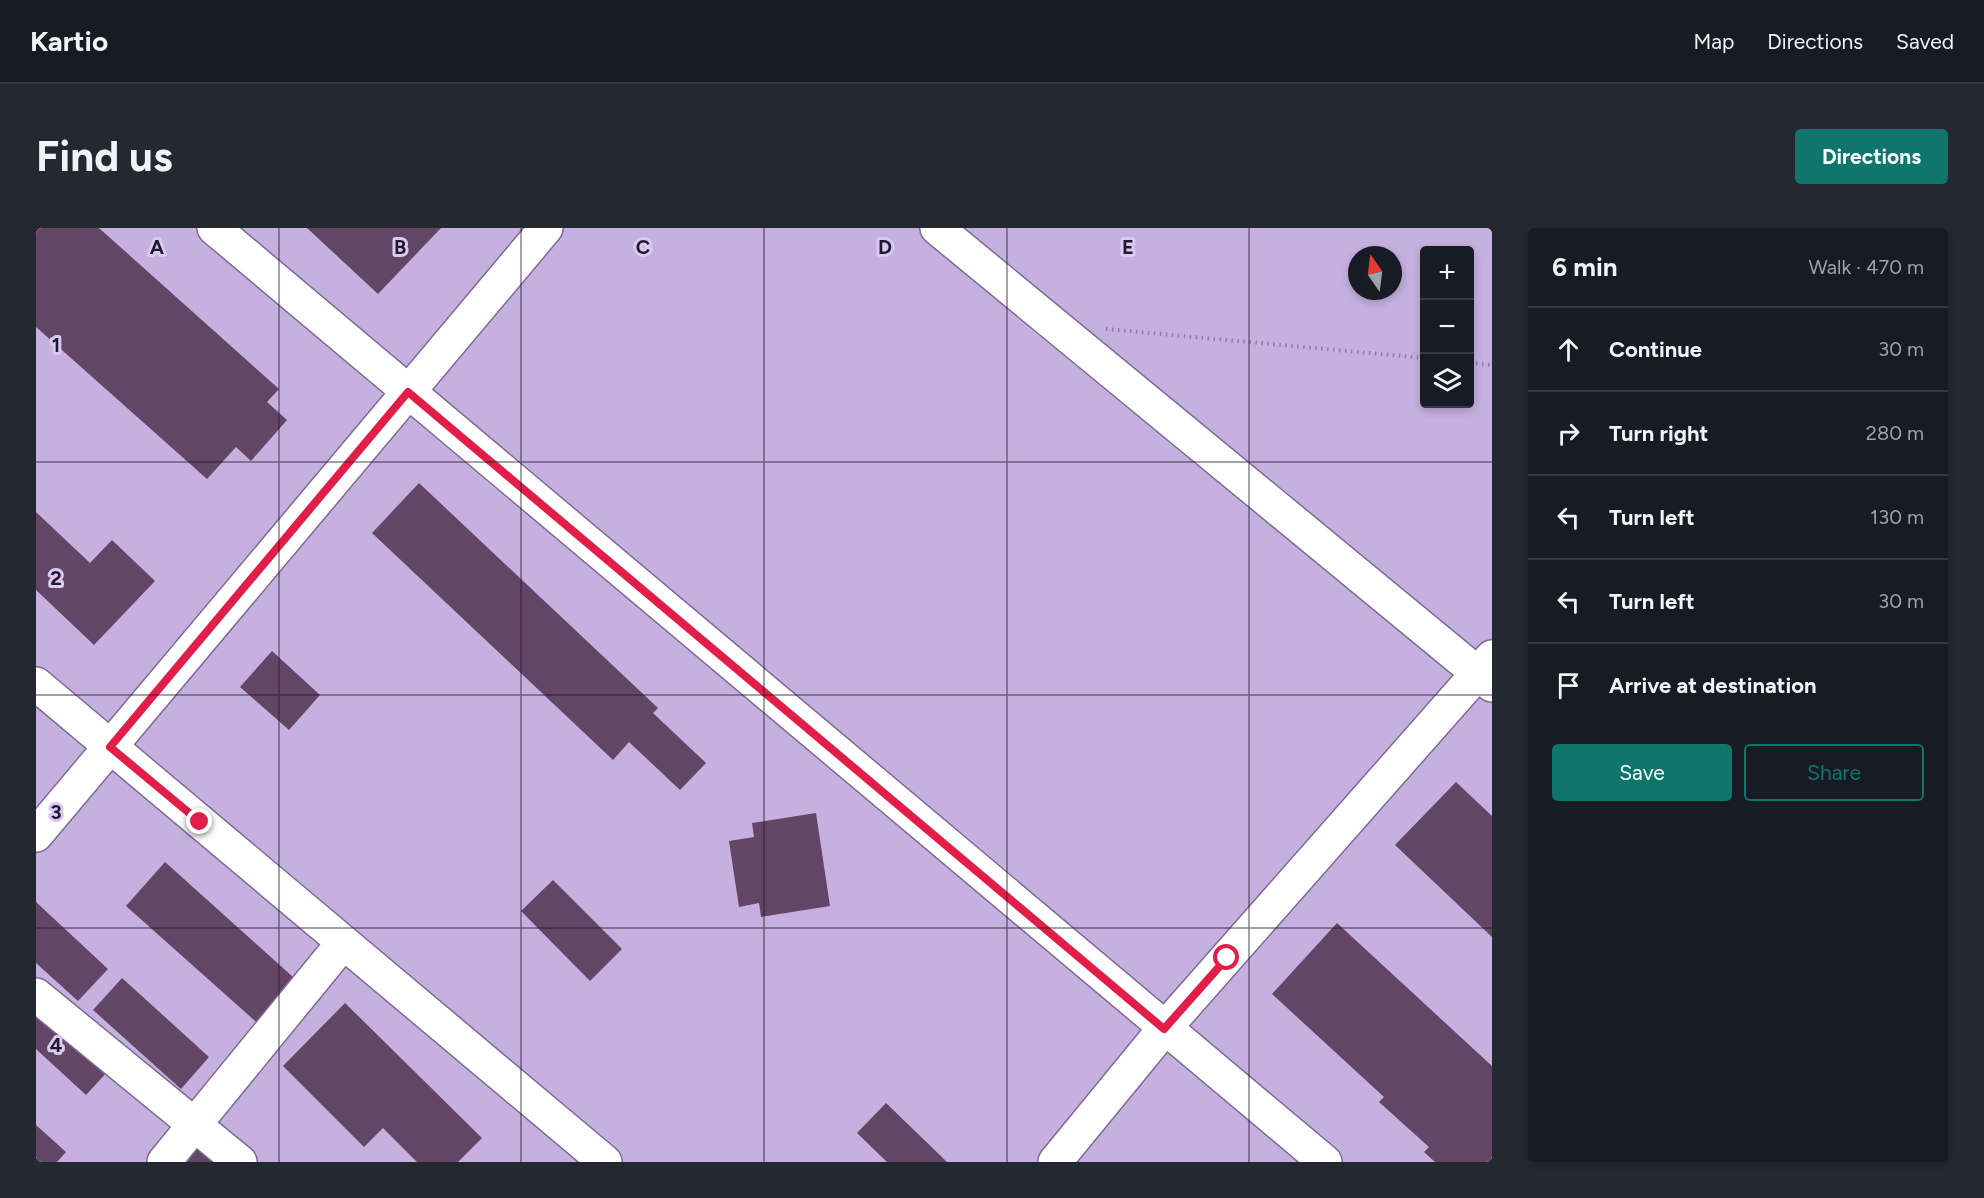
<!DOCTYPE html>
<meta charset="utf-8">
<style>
:root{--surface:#171b24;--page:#242831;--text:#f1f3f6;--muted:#9ea1a6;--line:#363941;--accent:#0f766e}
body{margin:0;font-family:Figtree,sans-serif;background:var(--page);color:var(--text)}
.controls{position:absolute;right:18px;top:18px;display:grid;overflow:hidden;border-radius:6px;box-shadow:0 3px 9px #0003}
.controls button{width:54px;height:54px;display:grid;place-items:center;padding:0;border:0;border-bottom:2px solid var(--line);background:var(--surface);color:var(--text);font:30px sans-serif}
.compass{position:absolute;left:1312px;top:18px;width:54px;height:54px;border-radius:50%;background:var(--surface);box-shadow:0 3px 9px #0003;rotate:346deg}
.stop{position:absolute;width:18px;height:18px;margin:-14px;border:4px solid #e11d48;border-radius:50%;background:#fff}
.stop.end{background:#e11d48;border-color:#fff;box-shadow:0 2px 6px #0008}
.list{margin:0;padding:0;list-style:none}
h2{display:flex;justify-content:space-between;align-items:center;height:78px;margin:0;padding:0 24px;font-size:26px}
h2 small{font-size:20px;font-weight:400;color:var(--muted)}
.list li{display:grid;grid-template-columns:39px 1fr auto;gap:18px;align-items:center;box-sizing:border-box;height:84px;padding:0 24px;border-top:2px solid var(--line)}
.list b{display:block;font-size:22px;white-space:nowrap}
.list em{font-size:20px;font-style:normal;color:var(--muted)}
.actions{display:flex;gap:12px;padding:18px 24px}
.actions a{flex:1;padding:14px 0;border:2px solid var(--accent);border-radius:6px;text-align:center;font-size:21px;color:var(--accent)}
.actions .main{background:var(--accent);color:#fff}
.icon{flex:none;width:33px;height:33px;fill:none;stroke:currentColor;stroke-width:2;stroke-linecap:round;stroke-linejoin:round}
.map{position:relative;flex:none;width:1456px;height:934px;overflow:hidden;border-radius:6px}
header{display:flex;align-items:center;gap:36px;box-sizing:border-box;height:84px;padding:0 30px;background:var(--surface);border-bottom:2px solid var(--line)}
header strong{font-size:28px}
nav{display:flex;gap:33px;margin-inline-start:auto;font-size:21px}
.intro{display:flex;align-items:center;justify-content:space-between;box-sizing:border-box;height:144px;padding:0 36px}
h1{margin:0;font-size:42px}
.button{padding:15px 27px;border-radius:6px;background:var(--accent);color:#fff;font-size:21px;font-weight:700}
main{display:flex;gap:36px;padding:0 36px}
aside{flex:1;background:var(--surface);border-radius:6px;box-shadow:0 3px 9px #0003}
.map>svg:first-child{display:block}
.built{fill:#c5b0e0;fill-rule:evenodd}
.building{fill:#634665}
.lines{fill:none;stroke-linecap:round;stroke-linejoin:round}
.minor-casing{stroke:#7c6b92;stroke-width:36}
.path{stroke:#8e80a1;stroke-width:4;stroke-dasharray:1.5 4.5;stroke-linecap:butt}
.minor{stroke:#fff;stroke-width:33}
.route{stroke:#e11d48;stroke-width:8}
.grid{fill:none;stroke:#211a2a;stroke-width:1.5;stroke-opacity:0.55}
.grid-label{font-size:20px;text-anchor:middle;font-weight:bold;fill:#211a2a;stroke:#dbc9f5;stroke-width:6;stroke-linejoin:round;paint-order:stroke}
</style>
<header>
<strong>Kartio</strong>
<nav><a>Map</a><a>Directions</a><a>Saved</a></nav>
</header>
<div class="intro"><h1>Find us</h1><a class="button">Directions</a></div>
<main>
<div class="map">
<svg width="1456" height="934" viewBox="0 0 1456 934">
<rect width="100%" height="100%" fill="#cebce7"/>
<path class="built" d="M0 0H1456V934H0ZM1388 22H1434V176H1388ZM1321 27H1357V63H1321Z"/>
<path class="building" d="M0 0H63L243 161 231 174 251 192 215 233 200 219 171 251 0 99Z
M271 0H405L342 66Z
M383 255 622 480 617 485 670 535 644 562 593 514 577 532 336 305Z
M0 284 54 335 76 312 119 353 58 417 0 362Z
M236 423 284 467 253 502 204 459Z
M1420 554 1456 588V709L1359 617Z
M780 585 794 678 725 689 723 675 703 679 693 613 718 609 716 595Z
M129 634 266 757 227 800 90 678Z
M517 652 586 721 554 753 485 683Z
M0 674 72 741 42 773 0 735Z
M1301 695 1456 838V934H1399L1388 924 1393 919 1343 874 1348 869 1236 766Z
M86 750 173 829 145 861 57 782Z
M0 774 73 842 50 867 0 821Z
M309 775 446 910 422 934H381L347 900 328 919 247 838Z
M850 875 911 934H851L821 905Z
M0 897 30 924 21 934H0Z
M156 915 176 934H138Z"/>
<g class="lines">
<g class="minor-casing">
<path id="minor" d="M178 0 1289 934
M901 0 1456 457
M0 456 569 934
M0 607 510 0
M0 767 204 934
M128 934 307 715
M1019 934 1128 801 1456 429"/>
</g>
<path class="path" d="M1070 101 1388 130
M1434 135 1456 137"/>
<use href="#minor" class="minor"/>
</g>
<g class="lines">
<path class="route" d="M164 594 74 519 372 164 1128 801 1191 730"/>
</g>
<path class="grid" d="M243 0V934M485 0V934M728 0V934M971 0V934M1213 0V934M0 234H1456M0 467H1456M0 700H1456"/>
<g class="grid-label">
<text x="121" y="26">A</text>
<text x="364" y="26">B</text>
<text x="607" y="26">C</text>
<text x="849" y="26">D</text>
<text x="1092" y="26">E</text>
<text x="20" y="124">1</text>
<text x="20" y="357">2</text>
<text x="20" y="591">3</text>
<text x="20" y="824">4</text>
</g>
</svg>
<div class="controls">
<button>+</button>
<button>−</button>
<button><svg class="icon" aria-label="layers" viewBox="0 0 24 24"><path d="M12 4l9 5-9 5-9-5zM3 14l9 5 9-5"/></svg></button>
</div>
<svg class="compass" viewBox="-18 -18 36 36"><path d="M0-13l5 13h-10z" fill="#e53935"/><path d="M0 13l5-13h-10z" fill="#9ea1a6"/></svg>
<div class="stop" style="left:1191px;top:730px"></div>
<div class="stop end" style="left:164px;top:594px"></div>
</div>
<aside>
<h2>6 min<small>Walk · 470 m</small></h2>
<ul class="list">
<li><svg class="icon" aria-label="ahead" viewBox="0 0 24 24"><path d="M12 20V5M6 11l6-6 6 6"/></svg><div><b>Continue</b></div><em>30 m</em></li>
<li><svg class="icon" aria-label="right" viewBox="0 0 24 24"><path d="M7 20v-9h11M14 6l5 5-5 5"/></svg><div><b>Turn right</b></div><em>280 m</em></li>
<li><svg class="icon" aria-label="left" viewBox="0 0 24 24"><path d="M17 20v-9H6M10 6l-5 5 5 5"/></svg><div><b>Turn left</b></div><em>130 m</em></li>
<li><svg class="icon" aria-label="left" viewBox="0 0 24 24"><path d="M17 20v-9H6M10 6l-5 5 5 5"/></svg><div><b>Turn left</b></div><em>30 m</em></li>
<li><svg class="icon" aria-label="arrive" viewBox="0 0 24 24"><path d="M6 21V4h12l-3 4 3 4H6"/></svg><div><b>Arrive at destination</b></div></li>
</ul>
<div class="actions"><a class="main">Save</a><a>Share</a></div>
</aside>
</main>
